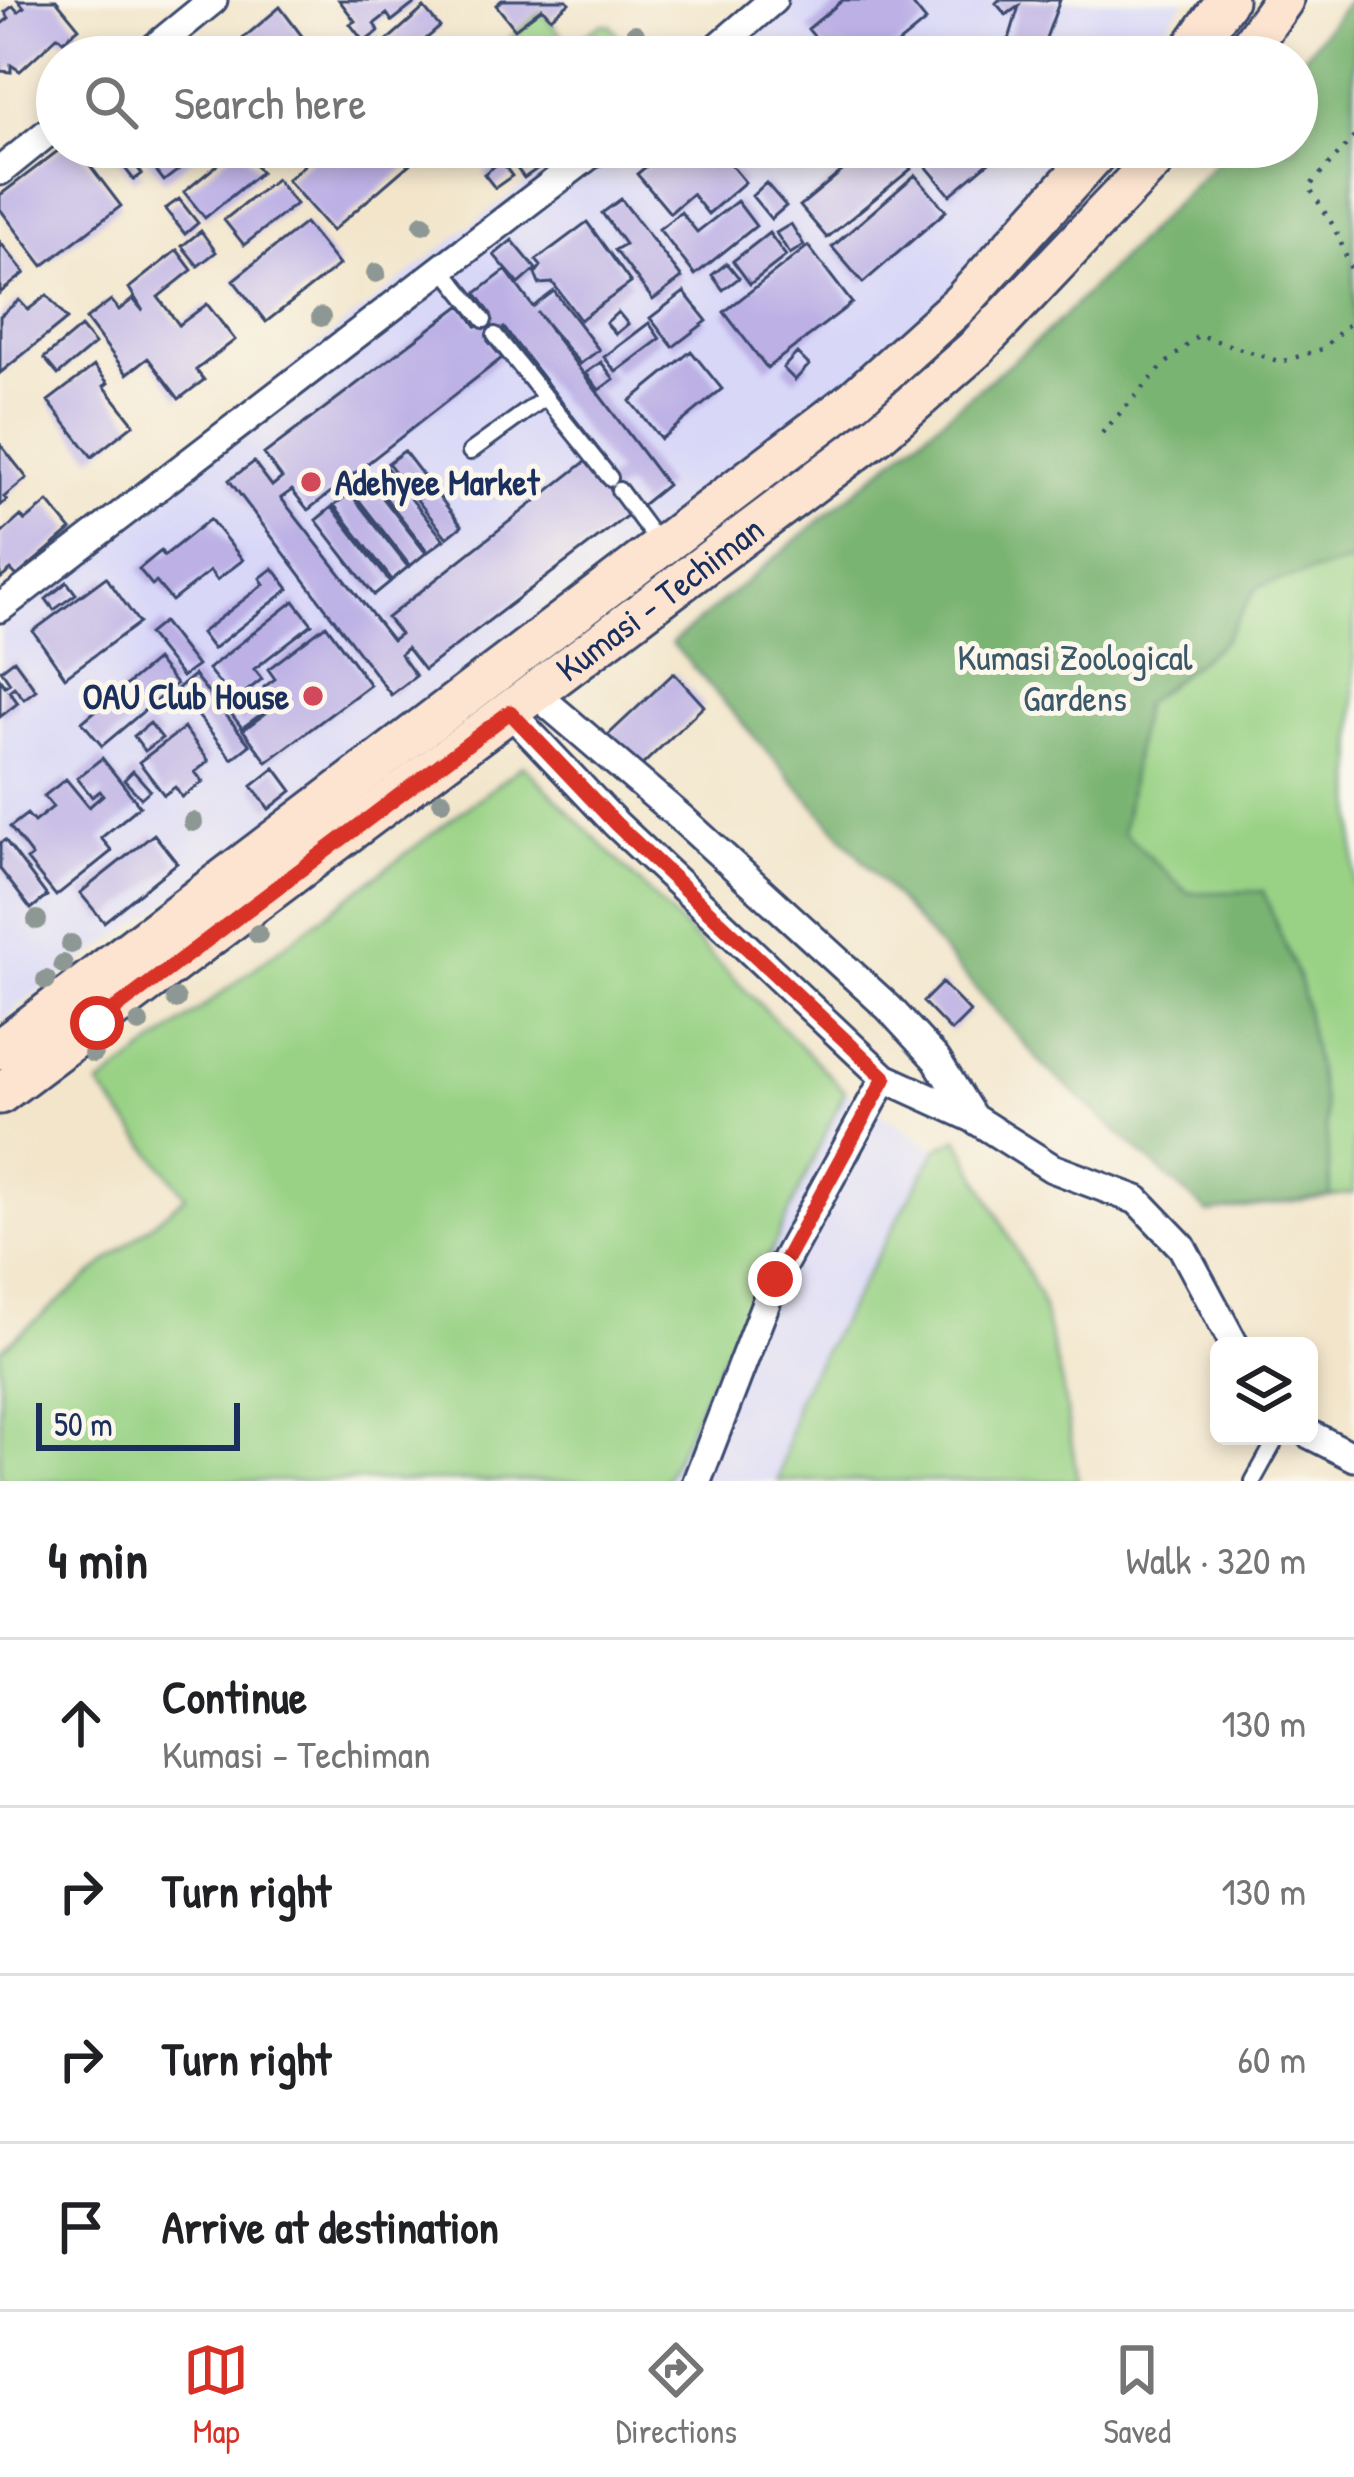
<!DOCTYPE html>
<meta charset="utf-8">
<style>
:root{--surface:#fff;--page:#f2f2f2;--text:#202124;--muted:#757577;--line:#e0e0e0;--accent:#d93025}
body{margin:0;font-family:"Patrick Hand",sans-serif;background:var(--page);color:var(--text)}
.controls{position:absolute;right:36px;bottom:36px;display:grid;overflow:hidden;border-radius:18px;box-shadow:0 6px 18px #0003}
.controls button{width:108px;height:108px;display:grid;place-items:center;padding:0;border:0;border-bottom:3px solid var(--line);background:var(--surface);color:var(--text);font:60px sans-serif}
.scale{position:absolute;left:36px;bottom:30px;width:204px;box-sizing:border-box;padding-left:12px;border:6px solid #1b2f5e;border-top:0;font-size:33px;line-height:42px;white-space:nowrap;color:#1b2f5e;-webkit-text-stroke:9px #fbf7ec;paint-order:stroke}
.stop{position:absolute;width:36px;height:36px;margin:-27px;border:9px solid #d93025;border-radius:50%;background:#fff}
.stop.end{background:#d93025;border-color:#fff;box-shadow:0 3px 12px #0008}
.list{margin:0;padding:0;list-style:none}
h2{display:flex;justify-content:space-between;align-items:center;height:156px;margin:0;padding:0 48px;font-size:51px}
h2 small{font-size:39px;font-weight:400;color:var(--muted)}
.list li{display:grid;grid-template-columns:78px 1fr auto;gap:36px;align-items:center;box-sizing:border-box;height:168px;padding:0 48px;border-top:3px solid var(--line)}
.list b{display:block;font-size:45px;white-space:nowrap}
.list p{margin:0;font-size:39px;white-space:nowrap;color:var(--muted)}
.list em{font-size:39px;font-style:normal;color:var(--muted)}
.icon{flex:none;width:66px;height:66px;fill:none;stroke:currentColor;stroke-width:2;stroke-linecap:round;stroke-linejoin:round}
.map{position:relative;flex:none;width:1354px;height:1481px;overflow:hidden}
.search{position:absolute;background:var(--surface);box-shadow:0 6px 18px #0003;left:36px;right:36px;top:36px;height:132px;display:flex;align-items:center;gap:30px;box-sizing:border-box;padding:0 42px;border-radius:66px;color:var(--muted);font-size:45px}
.sheet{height:828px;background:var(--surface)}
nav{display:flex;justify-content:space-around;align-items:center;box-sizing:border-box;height:168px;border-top:3px solid var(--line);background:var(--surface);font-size:33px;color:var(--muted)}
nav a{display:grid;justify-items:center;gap:6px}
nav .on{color:var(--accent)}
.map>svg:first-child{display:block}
.built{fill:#d8d7f8}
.green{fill:#99d285;stroke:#5a8072;stroke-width:3}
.forest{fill:#7ab472;stroke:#4a7268;stroke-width:3}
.building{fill:#bcb0e5;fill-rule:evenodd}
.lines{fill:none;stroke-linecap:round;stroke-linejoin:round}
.service-casing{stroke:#3b4a6e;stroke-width:20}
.minor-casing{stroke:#3b4a6e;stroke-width:33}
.secondary-casing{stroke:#3b4a6e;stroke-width:45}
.path{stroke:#3b4a6e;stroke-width:4.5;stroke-dasharray:3 9;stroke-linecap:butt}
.service{stroke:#fff;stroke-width:14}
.minor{stroke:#fff;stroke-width:27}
.secondary{stroke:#fde4d0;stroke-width:39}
.tree{fill:#8d9794}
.route{stroke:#d93025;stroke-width:15}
.poi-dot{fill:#d1495b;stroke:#fbf7ec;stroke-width:4.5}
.labels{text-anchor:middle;stroke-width:10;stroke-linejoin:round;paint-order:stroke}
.poi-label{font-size:36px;font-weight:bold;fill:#1b2f5e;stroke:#fbf7ec;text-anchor:start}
.street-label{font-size:36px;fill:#1b2f5e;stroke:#fbf7ec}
.park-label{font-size:36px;fill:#3a5868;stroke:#fbf7ec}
</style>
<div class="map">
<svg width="1354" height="1481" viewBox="0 0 1354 1481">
<rect width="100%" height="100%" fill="#fbf7ec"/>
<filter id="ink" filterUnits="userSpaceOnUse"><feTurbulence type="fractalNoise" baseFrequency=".00833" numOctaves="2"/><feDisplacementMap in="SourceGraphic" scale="24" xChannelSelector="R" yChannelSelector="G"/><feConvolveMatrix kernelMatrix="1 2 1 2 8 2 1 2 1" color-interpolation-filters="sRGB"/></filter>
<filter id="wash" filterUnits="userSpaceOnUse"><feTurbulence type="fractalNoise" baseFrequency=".004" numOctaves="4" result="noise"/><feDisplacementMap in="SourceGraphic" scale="48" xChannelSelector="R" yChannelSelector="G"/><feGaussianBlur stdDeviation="2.7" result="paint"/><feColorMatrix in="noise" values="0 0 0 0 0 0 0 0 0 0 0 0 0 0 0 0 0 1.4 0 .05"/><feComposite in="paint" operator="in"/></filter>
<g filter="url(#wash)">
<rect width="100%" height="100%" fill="#f2e5ca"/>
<path class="built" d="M759 0H1185L1144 57H686Z
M571 147H1079L922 329 204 878 30 997 0 1023V594Z
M845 1091 937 1149 798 1397 778 1481H665Z"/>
<path class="green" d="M1349 0H1354V1193L1208 1213 1043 1065 672 643 1050 330 1231 147H1297V65Z
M541 12 570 45 601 24 610 25 635 57H514L503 44Z
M523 765 845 1091 665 1481H0V1350L186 1196 99 1086Z
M958 1138 1040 1297 1062 1385 1078 1481H778L798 1397 937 1149Z"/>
<path class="forest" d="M1349 0H1354V561L1258 586 1223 642 1143 704 1123 832 1188 893 1263 891 1301 985 1325 1111 1331 1196 1208 1213 1043 1065 672 643 1050 330 1231 147H1297V65Z"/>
<g id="blocks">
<path class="building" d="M18 0H56L79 28 63 41 58 36 20 71 11 65V72L0 71V25L9 18 5 12 13 6 18 12 24 7Z
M339 0H419L392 21 387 14 374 24 379 31 364 42 350 24 355 21Z
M502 0H567L569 3 551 18 542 8 515 29 496 5Z
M843 0H909L926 21 882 57H831L808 29Z
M999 0H1060L1039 57 1007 46 1019 6 1006 15 996 3Z
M280 7 317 56 326 48 333 57H233L228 51Z
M424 8 440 27 405 57H361L380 41 383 44Z
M447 45 456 57H431Z
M63 147H76L121 206 43 266 0 209V195Z
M138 147H208L164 181Z
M239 147 261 172 205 218 184 192Z
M325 147H411L405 152 413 161 332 231 287 180Z
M670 147H716L745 182 708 214 692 194 670 213 637 174Z
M871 147H894L911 169 827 238 800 206Z
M910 147H1007L950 195Z
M123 148 142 174 134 180 114 154Z
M523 150 537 169 524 178 510 159Z
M501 161 512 176 495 188 484 174Z
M915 175 946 211 863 283 832 247Z
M276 179 296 204 244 245 224 220Z
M766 183 786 206 771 219 752 196Z
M179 199 198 223 185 234 165 209Z
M621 199 682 278 653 300 615 250 625 244 602 213Z
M737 201 756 226 695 275 659 229 681 212 697 232Z
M587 222 631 283 580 320 553 283 539 284 535 274 541 266 536 260Z
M305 223 339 265 266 322 233 280Z
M791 224 804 245 790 254 776 233Z
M201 231 216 252 198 266 182 246Z
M769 233 786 256 750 284 733 261Z
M512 240 536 269 519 284 494 255Z
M0 242 25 273 0 293Z
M808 246 852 303 767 368 724 312Z
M177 250 192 270 158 297 179 325 207 304 235 340 196 370 204 380 179 399 148 358 127 374 86 319 111 300 119 310 133 299 143 311 129 288Z
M727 263 739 278 723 290 712 275Z
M506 270 533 307 554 291 599 350 580 364 537 312 667 485 641 506 626 485 619 490 613 495 628 515 424 670 407 648 400 654 416 676 391 695 229 480 254 462 272 486 282 478 264 454 461 305 476 326 484 320 491 314 476 293ZM504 328 617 473 603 483 586 461 387 618 400 634 392 640 281 498 292 490 308 510 502 358 488 341Z
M684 292 707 321 673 347 650 318Z
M47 295 67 319 0 373V316L19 300 28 310Z
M618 312 628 324 616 334 606 323Z
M649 323 660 339 616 372 604 357Z
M81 327 95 344 58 375 44 358Z
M691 351 722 389 661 439 630 401Z
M797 353 809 365 795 380 783 368Z
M601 362 614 379 599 390 586 373Z
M94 366 108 383 104 386 134 424 92 457 48 401Z
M0 444 27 478 4 497 7 500 0 506Z
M404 451 462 526 447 538 388 463Z
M385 466 444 540 428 552 370 478Z
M368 479 426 553 410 566 352 491Z
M350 493 408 567 392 580 334 505Z
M48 502 71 530 17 576 11 570 0 579V535L21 516 25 521Z
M332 507 390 582 374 595 316 520Z
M210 519 243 560 217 580 210 571 172 601 156 582 152 585 139 569 161 551 164 556Z
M273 568 289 589 213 649 201 633 264 584 260 578Z
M106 577 139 623 65 677 33 631Z
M67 582 76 594 54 610 46 599Z
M294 601 312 624 254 669 262 679 247 691 264 712 242 728 226 707 230 705 220 692 224 689 208 669Z
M163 622 197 666 182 677 148 634Z
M326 625 370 685 267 762 243 730 277 705 264 687 275 679 268 669Z
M14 660 36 690 24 699 14 687 9 691 18 703 0 717V679L5 686 10 683 1 670Z
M156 660 176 684 102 746 82 722Z
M674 673 704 706 639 768 608 735Z
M194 675 250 745 232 759 177 689Z
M150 723 162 738 145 751 134 736Z
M184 728 209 761 195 772 203 782 182 797 175 787 164 795 139 762Z
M102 758 140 806 101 838 112 851 56 896 27 860 32 856 10 827 27 814 34 822 53 807 44 796 66 779 89 807 103 795 100 791 92 797 77 778Z
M275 768 292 791 269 809 252 786Z
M133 771 150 790 141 798 124 780Z
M154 834 177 863 104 922 80 893Z
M5 840 47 896 31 909 0 869V843Z
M942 983 970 1012 951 1031 923 1002Z"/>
</g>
</g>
<g filter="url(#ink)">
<use href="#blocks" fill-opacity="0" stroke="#3b4a6e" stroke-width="3"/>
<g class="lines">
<g class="service-casing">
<path id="service" d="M444 270 484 320
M495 335 610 478
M470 452 546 397
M619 490 659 544
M1253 1481 1278 1436"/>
</g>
<g class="minor-casing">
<path id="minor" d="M143 57 213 0
M707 57 773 0
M0 171 57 125
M0 608 600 147
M535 693 680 817 889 1008 936 1059 973 1118
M510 712 616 824 885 1078 973 1118 1052 1168 1137 1200 1182 1247 1235 1346
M1309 1434 1354 1457
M697 1481 775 1279 885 1078"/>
</g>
<g class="secondary-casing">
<g id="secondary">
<path d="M1186 57 1227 0"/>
<path d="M1242 57 1283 0"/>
<path d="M0 1049 855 399 961 303 1102 147"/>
<path id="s1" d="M0 1094 877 435 974 350 1167 147"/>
</g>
</g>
<path class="path" d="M1354 137 1309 187 1336 230 1354 277
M1102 433 1163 366 1199 335 1281 362 1322 349 1354 319"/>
<use href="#service" class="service"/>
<use href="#minor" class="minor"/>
<use href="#secondary" class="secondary"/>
</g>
<g class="tree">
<circle cx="635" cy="34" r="10"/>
<circle cx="423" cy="224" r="10"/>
<circle cx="376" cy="273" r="10"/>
<circle cx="321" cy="317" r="10"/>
<circle cx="442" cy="801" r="10"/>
<circle cx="193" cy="822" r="10"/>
<circle cx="37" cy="920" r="10"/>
<circle cx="258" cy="934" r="10"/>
<circle cx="71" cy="944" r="10"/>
<circle cx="63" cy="964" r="10"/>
<circle cx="46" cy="980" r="10"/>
<circle cx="176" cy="999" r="10"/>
<circle cx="139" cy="1023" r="10"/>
<circle cx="93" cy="1053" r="10"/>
</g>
</g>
<g class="lines" filter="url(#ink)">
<path class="route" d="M97 1023 510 712 616 824 885 1078 775 1279"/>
</g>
<g class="poi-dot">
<circle cx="311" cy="482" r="12"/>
<circle cx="313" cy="696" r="12"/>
</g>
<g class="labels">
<g class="poi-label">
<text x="335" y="495">Adehyee Market</text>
<text x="289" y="709" text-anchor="end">OAU Club House</text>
</g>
<g class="street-label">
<text dy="13" stroke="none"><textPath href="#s1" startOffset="825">Kumasi - Techiman</textPath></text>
</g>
<g class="park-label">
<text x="1075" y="670">Kumasi Zoological<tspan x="1075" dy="41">Gardens</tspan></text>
</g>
</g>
</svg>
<div class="controls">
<button><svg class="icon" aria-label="layers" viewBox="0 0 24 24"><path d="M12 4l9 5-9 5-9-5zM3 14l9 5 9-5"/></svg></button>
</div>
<div class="scale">50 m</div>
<div class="stop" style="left:97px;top:1023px"></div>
<div class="stop end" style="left:775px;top:1279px"></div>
<div class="search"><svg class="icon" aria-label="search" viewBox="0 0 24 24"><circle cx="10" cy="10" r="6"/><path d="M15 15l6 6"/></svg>Search here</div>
</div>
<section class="sheet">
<h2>4 min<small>Walk · 320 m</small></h2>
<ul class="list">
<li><svg class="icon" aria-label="ahead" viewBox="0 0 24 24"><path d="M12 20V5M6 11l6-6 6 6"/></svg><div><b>Continue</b><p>Kumasi - Techiman</p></div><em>130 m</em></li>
<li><svg class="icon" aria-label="right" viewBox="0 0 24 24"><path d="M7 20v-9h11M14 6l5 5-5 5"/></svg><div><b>Turn right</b></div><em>130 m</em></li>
<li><svg class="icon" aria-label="right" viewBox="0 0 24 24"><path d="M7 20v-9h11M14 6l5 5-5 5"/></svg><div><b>Turn right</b></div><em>60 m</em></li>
<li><svg class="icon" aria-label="arrive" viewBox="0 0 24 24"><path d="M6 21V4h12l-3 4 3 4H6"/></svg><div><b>Arrive at destination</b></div></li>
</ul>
</section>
<nav>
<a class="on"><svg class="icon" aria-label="map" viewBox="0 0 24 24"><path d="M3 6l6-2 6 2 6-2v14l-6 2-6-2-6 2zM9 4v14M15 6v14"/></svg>Map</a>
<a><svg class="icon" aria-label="directions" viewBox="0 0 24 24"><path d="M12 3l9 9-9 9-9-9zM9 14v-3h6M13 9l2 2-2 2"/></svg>Directions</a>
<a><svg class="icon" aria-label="saved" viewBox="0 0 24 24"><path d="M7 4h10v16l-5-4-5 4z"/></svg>Saved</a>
</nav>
